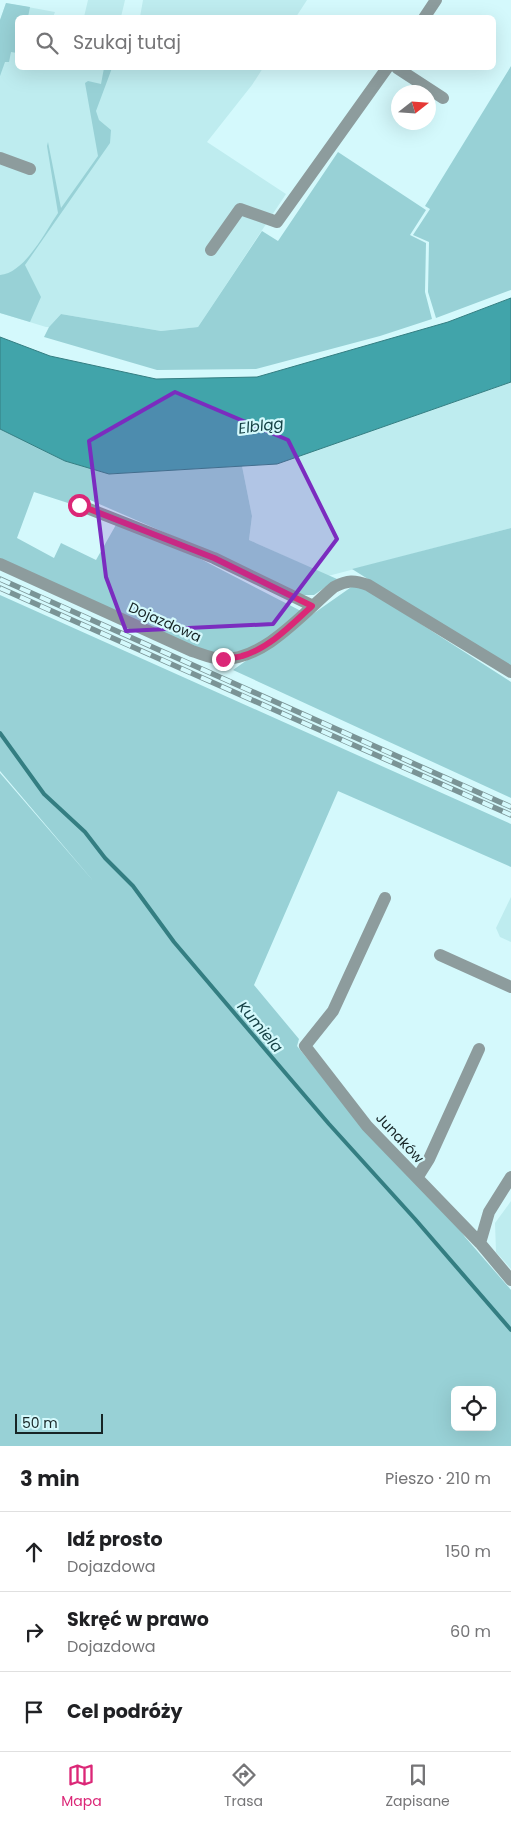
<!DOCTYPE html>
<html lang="pl">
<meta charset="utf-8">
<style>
:root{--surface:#fff;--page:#f2f2f2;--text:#202124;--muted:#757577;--line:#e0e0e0;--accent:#db2777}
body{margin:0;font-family:Poppins,sans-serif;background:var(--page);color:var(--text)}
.controls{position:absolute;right:15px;bottom:15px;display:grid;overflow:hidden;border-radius:8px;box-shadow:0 5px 20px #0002}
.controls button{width:45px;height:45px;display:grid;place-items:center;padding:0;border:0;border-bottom:1px solid var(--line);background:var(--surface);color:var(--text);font:25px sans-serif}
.compass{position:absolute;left:391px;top:85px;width:45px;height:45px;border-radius:50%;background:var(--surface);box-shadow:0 5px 20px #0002;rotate:73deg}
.scale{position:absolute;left:15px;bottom:12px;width:88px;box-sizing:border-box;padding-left:5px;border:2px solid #172526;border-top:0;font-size:14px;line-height:18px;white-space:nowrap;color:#172526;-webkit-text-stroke:4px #d4f9fc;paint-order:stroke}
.stop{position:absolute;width:15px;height:15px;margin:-11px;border:4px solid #db2777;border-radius:50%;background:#fff}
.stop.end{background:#db2777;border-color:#fff;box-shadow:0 1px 5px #0008}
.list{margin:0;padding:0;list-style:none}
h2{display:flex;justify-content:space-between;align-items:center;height:65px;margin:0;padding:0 20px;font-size:21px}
h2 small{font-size:16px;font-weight:400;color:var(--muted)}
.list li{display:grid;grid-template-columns:32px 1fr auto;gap:15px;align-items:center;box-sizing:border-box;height:80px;padding:0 20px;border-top:1px solid var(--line)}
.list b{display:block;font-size:19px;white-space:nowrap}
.list p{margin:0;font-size:16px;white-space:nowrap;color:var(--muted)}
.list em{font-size:16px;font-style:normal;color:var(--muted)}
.icon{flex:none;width:28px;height:28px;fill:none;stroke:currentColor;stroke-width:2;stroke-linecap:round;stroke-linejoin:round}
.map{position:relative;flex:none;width:511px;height:1446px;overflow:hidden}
.search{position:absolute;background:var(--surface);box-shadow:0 5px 20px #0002;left:15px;right:15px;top:15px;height:55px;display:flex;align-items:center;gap:12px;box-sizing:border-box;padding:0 18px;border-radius:8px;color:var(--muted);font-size:19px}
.sheet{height:305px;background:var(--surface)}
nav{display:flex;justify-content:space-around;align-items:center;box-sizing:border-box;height:70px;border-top:1px solid var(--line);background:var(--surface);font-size:14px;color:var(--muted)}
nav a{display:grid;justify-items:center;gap:2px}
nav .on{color:var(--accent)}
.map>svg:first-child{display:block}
.built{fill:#beecef}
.green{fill:#98d1d6;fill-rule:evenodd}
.water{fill:#41a4aa;stroke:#347e82}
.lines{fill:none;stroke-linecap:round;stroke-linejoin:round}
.stream{stroke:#347e82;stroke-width:4}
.minor{stroke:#8d9c9d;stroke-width:12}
.rail-casing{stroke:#7a9496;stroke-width:5.5}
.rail{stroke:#d4f9fc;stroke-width:4;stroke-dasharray:11;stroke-linecap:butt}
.route{stroke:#db2777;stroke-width:6}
.marked{fill:#7b2cbf;fill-opacity:0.2;stroke:#7b2cbf;stroke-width:4;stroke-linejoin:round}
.labels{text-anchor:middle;stroke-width:4.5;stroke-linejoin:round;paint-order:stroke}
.street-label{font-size:14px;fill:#172526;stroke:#d4f9fc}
.water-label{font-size:15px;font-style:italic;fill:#154145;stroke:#d4f9fc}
</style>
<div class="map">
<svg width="511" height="1446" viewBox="0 0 511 1446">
<rect width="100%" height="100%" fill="#d4f9fc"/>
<path class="built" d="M88 0H125L121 17H84Z
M143 0H307L296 17H140Z
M6 3 55 12 53 17 18 18V68H117L128 69 129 68H263L252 85 207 142 286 194 198 327 161 331 61 314 49 327H46L0 313V20Z
M511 382V528L328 576 249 540 252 516 242 466 277 464Z
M511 897V942L500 937 496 928Z
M511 1201V1269L496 1252 495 1223Z"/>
<path class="green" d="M6 3 30 7 28 17 18 18 17 53 11 52 9 62H5L0 76V20Z
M511 66V290L436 318 428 292 429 242 413 235 430 209 425 206Z
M103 68H112L96 111 99 120 111 130 110 143 25 265 41 297 30 322 0 313V275C25 273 45 232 58 213L47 146 48 142 61 208 98 156 85 83 88 81 101 84 104 68Z
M338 152 426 210 410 235 426 243 425 292 432 319 380 336 256 369 157 370 44 337 49 327 61 314 161 331 198 327 262 231 278 241Z
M0 429 65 461 109 474 242 466 252 516 249 540 337 579 314 595H302L175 537 90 500 71 497 68 503 34 492 17 538 54 558 61 543 96 560 117 523 189 553 301 611 254 649 214 655 0 562Z
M511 528V669L352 569Z
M357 583 511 682V798L233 670Z
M0 595 511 824V867L338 791 254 985 299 1039 297 1046 365 1130 458 1227 465 1237 511 1290V1446H0V773L95 883 0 771ZM455 1390H492V1427H455Z"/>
<path class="water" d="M511 298V382L277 464 109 474 65 461 0 429V337L50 356 156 379 257 377 448 322Z"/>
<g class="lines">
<path class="stream" d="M0 733 44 794 85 832 105 858 133 886 174 942 270 1055 329 1124 415 1219 511 1330"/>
<path class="minor" d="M424 18 436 0
M397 68 443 98
M0 158 30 169
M211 250 240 209 277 222 387 68
M79 505 214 558 313 606
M0 564 192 651C202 654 212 659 222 659 265 660 304 612 334 587 348 580 354 580 368 585L511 672
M385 898 333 1011 305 1046 367 1126 480 1243 511 1280
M440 955 511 987
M417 1178 429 1159 479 1049
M480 1243 489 1212 511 1177"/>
<g class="rail-casing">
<path id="rail" d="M0 579 511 807
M0 588 511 815"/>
</g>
<use href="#rail" class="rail"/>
</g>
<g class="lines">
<path class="route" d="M79 505 214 558 312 606C292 624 270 648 242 656 236 658 229 658 223 659"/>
</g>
<path class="marked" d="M175 392 288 440 337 539 273 624 126 631 106 577 89 441Z"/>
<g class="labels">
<g class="street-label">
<text transform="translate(165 622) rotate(24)" y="5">Dojazdowa</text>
<text transform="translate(400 1138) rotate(47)" y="5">Junaków</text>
</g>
<g class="water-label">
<text transform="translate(261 426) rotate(-7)" y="5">Elbląg</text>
<text transform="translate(260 1027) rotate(50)" y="5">Kumiela</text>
</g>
</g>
</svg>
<div class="controls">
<button><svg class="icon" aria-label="locate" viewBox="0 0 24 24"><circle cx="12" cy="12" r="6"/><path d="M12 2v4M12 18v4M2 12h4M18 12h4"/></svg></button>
</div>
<svg class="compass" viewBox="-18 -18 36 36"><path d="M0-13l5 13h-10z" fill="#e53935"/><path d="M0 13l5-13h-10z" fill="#757577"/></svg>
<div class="scale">50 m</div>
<div class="stop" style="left:79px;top:505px"></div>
<div class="stop end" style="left:223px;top:659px"></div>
<div class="search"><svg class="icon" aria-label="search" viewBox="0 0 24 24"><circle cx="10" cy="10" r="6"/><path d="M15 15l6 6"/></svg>Szukaj tutaj</div>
</div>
<section class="sheet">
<h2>3 min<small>Pieszo · 210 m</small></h2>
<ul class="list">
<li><svg class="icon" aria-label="ahead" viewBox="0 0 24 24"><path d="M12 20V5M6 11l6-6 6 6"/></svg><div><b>Idź prosto</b><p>Dojazdowa</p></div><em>150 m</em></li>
<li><svg class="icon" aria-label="right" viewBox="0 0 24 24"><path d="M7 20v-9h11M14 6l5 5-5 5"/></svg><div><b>Skręć w prawo</b><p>Dojazdowa</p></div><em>60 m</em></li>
<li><svg class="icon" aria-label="arrive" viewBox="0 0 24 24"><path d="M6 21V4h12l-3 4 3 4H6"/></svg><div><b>Cel podróży</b></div></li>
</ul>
</section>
<nav>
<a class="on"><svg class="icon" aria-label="map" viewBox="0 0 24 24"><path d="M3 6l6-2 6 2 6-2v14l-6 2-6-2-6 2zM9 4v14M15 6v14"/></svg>Mapa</a>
<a><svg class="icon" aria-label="directions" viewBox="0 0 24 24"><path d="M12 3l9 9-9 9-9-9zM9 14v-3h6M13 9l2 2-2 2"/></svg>Trasa</a>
<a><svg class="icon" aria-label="saved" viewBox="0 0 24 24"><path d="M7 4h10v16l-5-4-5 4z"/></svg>Zapisane</a>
</nav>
